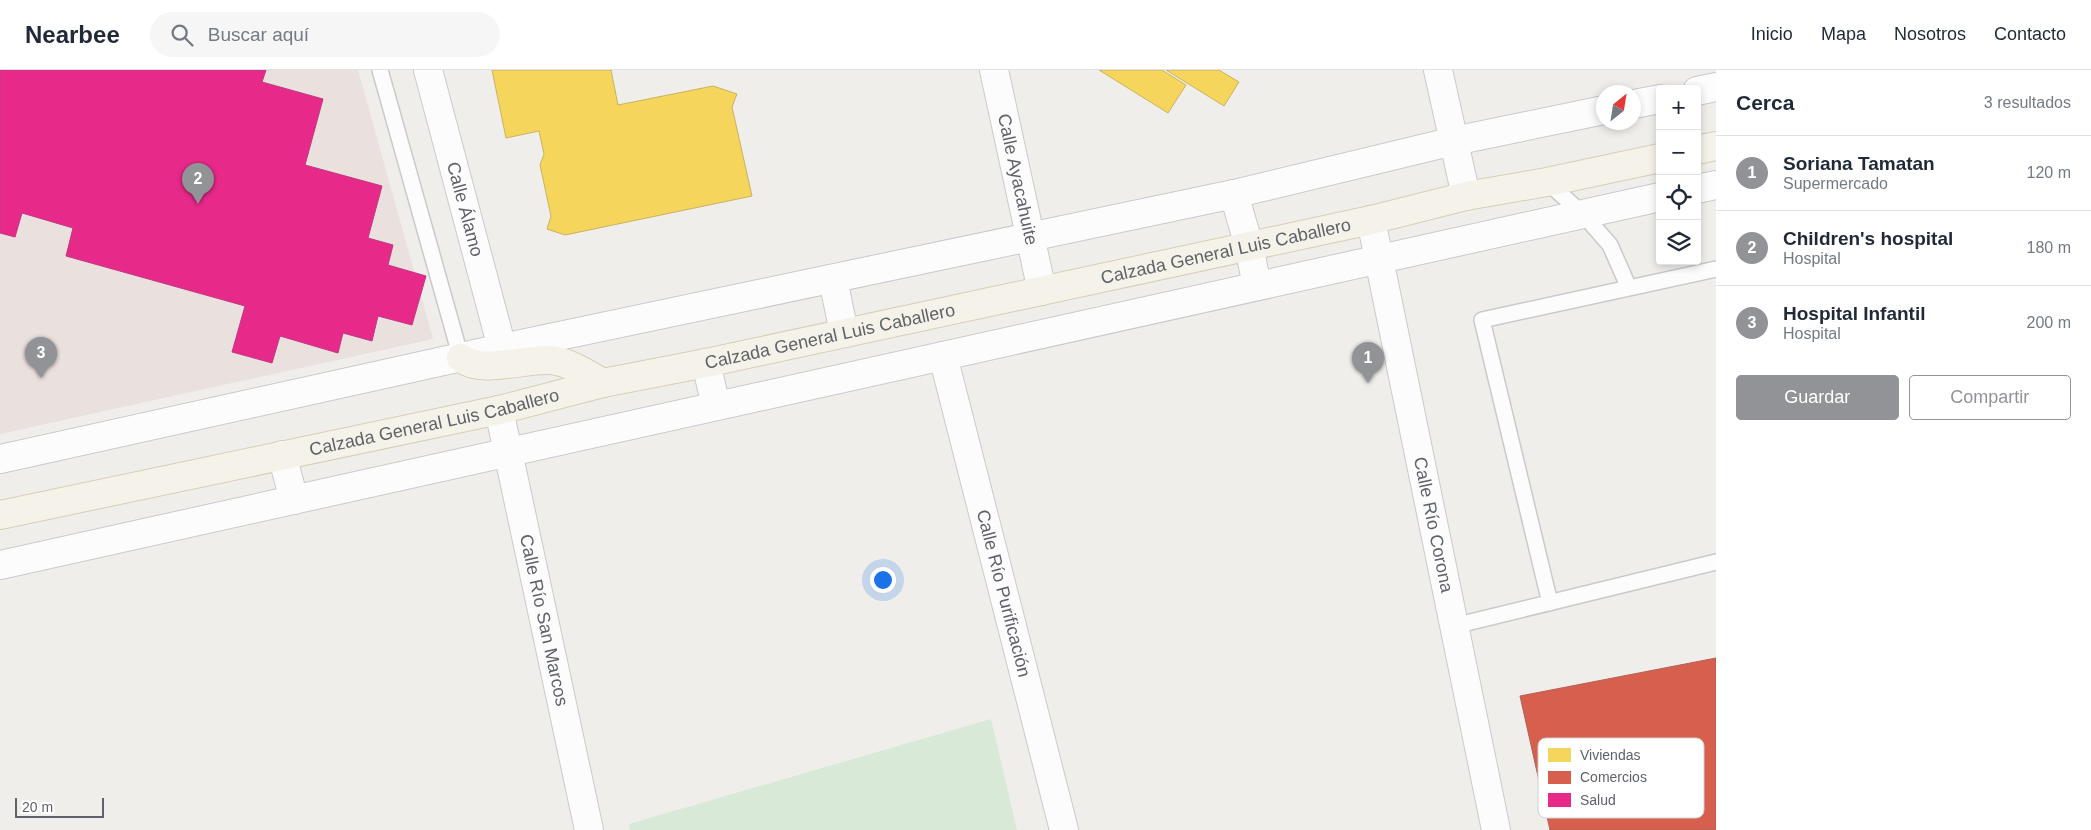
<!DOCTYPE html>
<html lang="es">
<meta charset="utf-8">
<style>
:root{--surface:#fff;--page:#f6f6f7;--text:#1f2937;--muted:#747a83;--line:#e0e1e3;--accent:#919396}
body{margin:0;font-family:Helvetica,sans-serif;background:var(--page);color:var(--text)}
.controls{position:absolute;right:15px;top:15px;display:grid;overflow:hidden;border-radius:5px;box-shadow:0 2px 8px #0003}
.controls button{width:45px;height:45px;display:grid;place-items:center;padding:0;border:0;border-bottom:1px solid var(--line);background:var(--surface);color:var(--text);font:25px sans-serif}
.compass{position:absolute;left:1596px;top:15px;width:45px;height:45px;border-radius:50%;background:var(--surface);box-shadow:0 2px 8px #0003;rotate:30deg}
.scale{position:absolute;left:15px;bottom:12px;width:89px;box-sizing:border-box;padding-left:5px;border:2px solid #5f6268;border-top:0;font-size:14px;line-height:18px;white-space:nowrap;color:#5f6268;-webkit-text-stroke:4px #fff;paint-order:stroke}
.you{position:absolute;left:882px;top:509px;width:18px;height:18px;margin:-12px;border:4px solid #fff;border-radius:50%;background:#1a73e8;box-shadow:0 0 0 8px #1a73e833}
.badge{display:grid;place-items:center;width:32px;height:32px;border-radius:50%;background:var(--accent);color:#fff;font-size:16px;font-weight:700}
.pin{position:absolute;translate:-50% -41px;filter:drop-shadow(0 1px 2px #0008)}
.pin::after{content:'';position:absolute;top:26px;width:18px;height:15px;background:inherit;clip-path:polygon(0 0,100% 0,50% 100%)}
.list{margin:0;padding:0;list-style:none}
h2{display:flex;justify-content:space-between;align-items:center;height:65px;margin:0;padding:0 20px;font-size:21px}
h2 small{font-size:16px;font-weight:400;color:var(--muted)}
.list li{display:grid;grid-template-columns:32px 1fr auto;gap:15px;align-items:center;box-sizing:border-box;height:75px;padding:0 20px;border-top:1px solid var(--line)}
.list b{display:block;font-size:19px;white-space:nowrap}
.list p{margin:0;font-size:16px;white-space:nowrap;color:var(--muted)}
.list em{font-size:16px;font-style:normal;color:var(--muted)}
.actions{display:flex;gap:10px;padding:15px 20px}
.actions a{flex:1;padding:11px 0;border:1px solid var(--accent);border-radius:5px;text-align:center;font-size:18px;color:var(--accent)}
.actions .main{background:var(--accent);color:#fff}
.icon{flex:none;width:28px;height:28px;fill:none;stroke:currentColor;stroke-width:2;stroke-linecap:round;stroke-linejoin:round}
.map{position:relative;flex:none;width:1716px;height:760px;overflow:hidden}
header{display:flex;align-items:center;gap:30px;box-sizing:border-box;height:70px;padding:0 25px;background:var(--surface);border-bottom:1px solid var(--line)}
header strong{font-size:24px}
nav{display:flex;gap:28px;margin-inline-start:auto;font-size:18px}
.search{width:350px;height:45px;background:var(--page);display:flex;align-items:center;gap:12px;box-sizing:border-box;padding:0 18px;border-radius:28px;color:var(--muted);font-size:19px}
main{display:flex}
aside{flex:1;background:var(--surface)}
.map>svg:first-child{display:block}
.medical{fill:#eae0de}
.green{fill:#d8ead7}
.homes{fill:#f6d55c;stroke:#c9b260}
.shops{fill:#d6604d;stroke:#b26155}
.health{fill:#e7298a;stroke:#be3a80}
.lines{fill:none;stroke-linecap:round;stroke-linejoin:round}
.lane-casing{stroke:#cbcacb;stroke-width:18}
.street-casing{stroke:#cbcacb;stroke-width:30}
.primary-casing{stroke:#d6cfb8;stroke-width:30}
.lane{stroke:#fdfcfc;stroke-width:15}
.street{stroke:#fdfcfc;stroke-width:28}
.primary{stroke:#f4f2e9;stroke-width:28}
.labels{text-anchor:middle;stroke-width:5;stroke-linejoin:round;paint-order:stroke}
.street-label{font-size:18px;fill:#5f6268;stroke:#fff}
.key{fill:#fff;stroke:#cfd0d2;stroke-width:1}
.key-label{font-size:14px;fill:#5f6268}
</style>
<header>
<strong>Nearbee</strong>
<div class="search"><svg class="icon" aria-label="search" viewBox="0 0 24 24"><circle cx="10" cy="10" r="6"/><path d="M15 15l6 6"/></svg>Buscar aquí</div>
<nav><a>Inicio</a><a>Mapa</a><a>Nosotros</a><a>Contacto</a></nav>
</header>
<main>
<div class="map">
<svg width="1716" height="760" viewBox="0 0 1716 760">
<rect width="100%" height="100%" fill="#efeeea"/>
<path class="medical" d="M0 0H358L433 269 0 364Z"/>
<path class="green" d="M991 649 1017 760H630L629 754Z"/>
<path class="homes" d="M492 0H611L618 35 713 16 737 24 732 37 752 126 565 165 547 159 551 146 540 95 544 84 539 61 506 68Z
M1099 0H1162L1186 15 1168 43Z
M1166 0H1219L1239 12 1224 36Z"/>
<path class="shops" d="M1716 588V760H1550L1520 626Z"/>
<path class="health" d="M0 0H266L262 12 323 29 305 95 382 116 368 168 393 175 388 195 426 206 412 255 378 246 372 271 343 263 338 283 280 266 272 293 232 282 245 236 66 186 73 158 22 143 15 167 0 163Z"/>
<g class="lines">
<g class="lane-casing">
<path id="lane" d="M380 0 461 288
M1547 112 1583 144 1610 175 1629 218
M1550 533 1482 250 1716 199
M1454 556 1716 492"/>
</g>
<g class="street-casing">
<g id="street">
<path id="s1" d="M428 0 502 278"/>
<path id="s2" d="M994 0 1042 221"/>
<path d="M1438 0 1466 126"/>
<path d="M1697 21 1716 17"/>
<path d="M1634 34 1660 29"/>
<path d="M1697 119 1716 115"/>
<path d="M1234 124 1249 176 1257 216"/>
<path id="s3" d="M1371 150 1496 760"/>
<path d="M833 209 844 263"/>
<path id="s4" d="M943 286 1064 760"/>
<path d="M706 293 716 336"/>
<path id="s5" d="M499 340 589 760"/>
<path d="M282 385 294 430"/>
<path d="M0 389 502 278 1234 124 1454 71 1604 40"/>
<path d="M0 495 1660 127"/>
</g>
</g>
<g class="primary-casing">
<g id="primary">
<path d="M1697 80 1716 76"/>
<path d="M461 288C480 304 524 289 549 290 568 291 587 304 603 313"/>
<path id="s6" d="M0 445 499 340 603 313 706 293 1371 150 1466 126 1547 112 1660 88"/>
</g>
</g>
<use href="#lane" class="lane"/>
<use href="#street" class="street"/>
<use href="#primary" class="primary"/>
</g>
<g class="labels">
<g class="street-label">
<text dy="6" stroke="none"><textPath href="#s2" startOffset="112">Calle Ayacahuite</textPath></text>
<text dy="6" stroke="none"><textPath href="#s1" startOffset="144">Calle Álamo</textPath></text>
<text dy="6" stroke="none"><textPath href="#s6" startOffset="1254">Calzada General Luis Caballero</textPath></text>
<text dy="6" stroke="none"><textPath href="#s6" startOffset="849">Calzada General Luis Caballero</textPath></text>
<text dy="6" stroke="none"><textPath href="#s6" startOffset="444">Calzada General Luis Caballero</textPath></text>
<text dy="6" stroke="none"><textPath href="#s3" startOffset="311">Calle Río Corona</textPath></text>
<text dy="6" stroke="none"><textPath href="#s4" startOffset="245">Calle Río Purificación</textPath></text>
<text dy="6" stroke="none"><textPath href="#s5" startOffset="215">Calle Río San Marcos</textPath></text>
</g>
</g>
<rect x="1538" y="668" width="166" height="80" rx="8" class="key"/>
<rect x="1548" y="678" width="23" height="14" fill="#f6d55c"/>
<rect x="1548" y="701" width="23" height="13" fill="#d6604d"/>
<rect x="1548" y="723" width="23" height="14" fill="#e7298a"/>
<g class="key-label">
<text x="1580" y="690">Viviendas</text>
<text x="1580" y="712">Comercios</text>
<text x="1580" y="735">Salud</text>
</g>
</svg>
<div class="controls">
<button>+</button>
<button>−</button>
<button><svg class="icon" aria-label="locate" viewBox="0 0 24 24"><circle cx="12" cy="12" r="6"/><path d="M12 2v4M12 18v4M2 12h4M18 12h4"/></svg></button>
<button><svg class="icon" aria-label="layers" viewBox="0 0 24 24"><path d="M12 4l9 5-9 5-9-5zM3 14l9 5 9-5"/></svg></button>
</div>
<svg class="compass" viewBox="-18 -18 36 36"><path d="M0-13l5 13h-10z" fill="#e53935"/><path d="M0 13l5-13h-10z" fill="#747a83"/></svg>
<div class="scale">20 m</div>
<div class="you"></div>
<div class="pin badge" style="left:1368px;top:313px">1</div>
<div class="pin badge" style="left:198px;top:134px">2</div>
<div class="pin badge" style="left:41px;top:308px">3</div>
</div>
<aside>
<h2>Cerca<small>3 resultados</small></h2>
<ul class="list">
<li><span class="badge">1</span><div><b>Soriana Tamatan</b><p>Supermercado</p></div><em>120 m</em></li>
<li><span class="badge">2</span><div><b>Children's hospital</b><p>Hospital</p></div><em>180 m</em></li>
<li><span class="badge">3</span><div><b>Hospital Infantil</b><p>Hospital</p></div><em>200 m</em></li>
</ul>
<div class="actions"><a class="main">Guardar</a><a>Compartir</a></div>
</aside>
</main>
